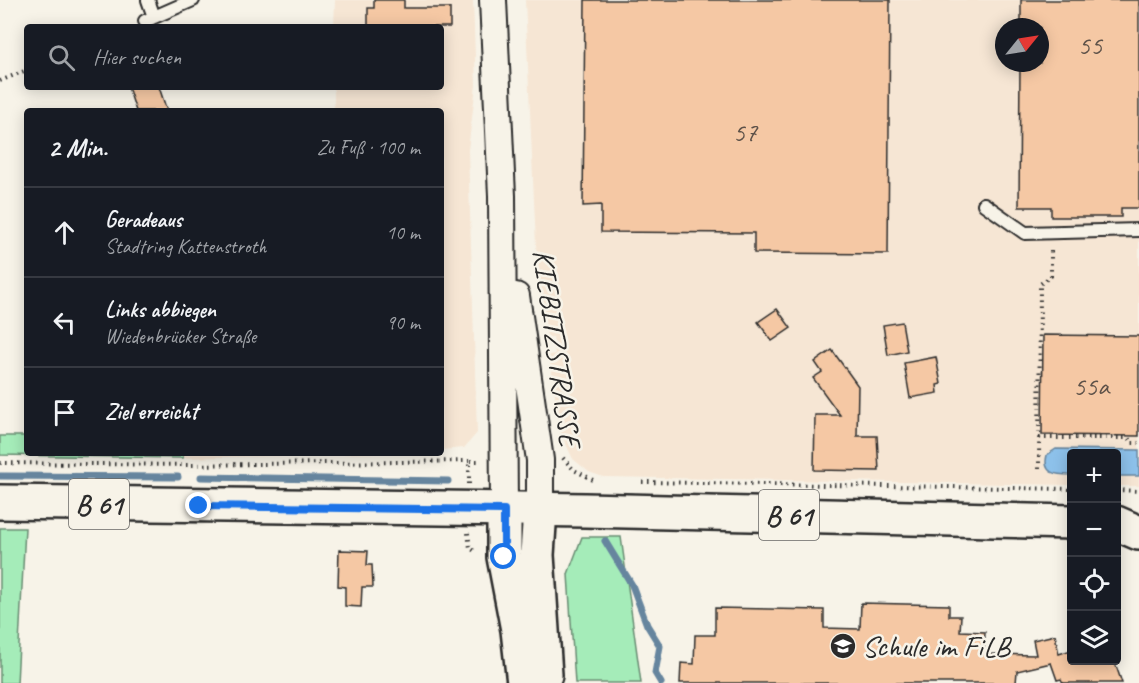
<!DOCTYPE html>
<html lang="de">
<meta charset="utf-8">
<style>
:root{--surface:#171b24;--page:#242831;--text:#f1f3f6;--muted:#9ea1a6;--line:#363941}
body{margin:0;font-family:Caveat,sans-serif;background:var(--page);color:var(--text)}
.controls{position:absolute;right:18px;bottom:18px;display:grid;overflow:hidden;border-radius:6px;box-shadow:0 3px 15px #0003}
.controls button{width:54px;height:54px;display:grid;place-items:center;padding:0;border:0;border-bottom:2px solid var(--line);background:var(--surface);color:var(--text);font:30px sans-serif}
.compass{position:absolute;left:995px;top:18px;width:54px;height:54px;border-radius:50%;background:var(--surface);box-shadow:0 3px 15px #0003;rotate:60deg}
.stop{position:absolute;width:18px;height:18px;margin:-14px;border:4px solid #1a73e8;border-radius:50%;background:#fff}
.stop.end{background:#1a73e8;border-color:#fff;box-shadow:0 2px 6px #0008}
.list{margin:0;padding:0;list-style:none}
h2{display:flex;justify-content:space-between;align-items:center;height:78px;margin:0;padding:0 24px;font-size:26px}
h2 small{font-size:20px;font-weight:400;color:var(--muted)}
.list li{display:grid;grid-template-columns:39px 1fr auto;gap:18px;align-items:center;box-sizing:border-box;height:90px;padding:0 24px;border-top:2px solid var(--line)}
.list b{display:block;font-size:22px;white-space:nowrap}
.list p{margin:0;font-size:20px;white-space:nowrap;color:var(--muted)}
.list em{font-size:20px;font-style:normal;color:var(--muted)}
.icon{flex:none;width:33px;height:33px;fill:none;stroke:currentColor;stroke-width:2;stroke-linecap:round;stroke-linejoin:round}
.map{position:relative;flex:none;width:1139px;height:683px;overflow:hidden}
.search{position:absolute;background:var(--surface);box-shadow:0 3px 15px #0003;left:24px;top:24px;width:420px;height:66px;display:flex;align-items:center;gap:15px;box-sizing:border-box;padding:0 21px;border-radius:6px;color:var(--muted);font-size:22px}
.panel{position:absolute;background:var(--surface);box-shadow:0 3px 15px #0003;left:24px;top:108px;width:420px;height:348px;border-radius:6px}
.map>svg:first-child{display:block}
.built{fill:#f6e6d4;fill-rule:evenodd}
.green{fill:#a5ecb9;stroke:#688c72;stroke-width:1.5}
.water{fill:#8dc1ea;stroke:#66859e;stroke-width:1.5}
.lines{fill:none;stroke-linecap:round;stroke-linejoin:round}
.stream{stroke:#66859e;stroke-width:7}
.building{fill:#f5c8a4;stroke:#2b2b2b;stroke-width:1.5}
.lane-casing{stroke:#2b2b2b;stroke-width:16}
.street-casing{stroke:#2b2b2b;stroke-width:30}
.secondary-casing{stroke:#2b2b2b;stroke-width:38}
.primary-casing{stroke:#2b2b2b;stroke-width:38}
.path{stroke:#2b2b2b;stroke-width:4;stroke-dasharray:1.5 4.5;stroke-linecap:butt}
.lane{stroke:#f7f3e8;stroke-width:12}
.street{stroke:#f7f3e8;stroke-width:26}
.secondary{stroke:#f7f3e8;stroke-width:33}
.primary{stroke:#f7f3e8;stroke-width:33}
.route{stroke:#1a73e8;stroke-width:8}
.labels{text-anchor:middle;stroke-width:5;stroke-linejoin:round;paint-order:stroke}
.number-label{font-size:27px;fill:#5e5249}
.shield{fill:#f7f3e8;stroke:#686764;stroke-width:1.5}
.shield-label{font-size:28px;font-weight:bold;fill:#2b2b2b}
.street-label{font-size:30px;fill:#2b2b2b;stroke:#f7f3e8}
.poi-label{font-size:30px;fill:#2b2b2b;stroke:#f7f3e8;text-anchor:start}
</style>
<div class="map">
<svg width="1139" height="683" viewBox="0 0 1139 683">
<rect width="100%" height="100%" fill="#f7f3e8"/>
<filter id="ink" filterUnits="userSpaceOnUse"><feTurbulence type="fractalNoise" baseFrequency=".0167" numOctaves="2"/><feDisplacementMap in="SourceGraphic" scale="12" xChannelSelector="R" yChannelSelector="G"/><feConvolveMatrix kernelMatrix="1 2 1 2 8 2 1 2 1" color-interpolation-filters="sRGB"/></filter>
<g filter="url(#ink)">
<path class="built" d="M335 0H473L476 85 468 150 477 433 464 448 441 450V111H334V87H441V27H334Z
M525 0H1139V486H1117L1116 454H1072L1071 485 603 477 589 472 573 459 561 434 549 355 555 354 553 337 547 338 536 246ZM1004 27H1040V63H1004Z
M183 453H380L183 458Z"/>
<path class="green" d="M0 436H27V453H183V458L0 455Z
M0 528H25L17 683H0Z
M582 537H621L641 683H575L568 574Z"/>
<path class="water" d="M1056 449 1139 450V476H1117L1116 454H1072L1071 475C1056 475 1042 474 1047 455Z"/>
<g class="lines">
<path class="stream" d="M0 476 178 477
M201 477 448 481
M605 541 632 585 647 625 660 646 655 673 661 683"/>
</g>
<path class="building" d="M374 0H404V8H450V27H368V8H374Z
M585 0H890L888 254 754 253V233L601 232V205L583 206Z
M1021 0H1139V208H1121V217H1051V207H1019L1020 63H1040V27H1021Z
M128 87H159L167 111H136Z
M777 309 791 328 772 341 758 322Z
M902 322 907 351 888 355 883 325Z
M1043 335 1139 336V436L1042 435Z
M832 350 858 386 857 436H877L879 471 814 470 815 415H840L813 378 822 372 815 362Z
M936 357 941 384 937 385 938 393 910 398 904 363Z
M339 550 368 551 367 565H372L373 587H362L361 607 345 606V587L338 586Z
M861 603 949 605V616H961L960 631 985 632 984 654 1036 655 1033 640 1055 635 1059 654 1071 650V660H1114L1122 683H1063L1061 679 1057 680 1051 663 1017 671 1016 683H680L681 663 694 664 695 635H715V608L824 610V628L860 629Z"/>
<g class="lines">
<g class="lane-casing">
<path id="lane" d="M148 0 154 17
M145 21 193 0
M984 204 1025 233 1139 230"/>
</g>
<g class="street-casing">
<path id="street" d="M493 0 502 196 504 510
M516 296 540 460V510"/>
</g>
<g class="secondary-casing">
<path id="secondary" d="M504 510V557L518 630 524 683
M540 510 537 555 545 675"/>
</g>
<g class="primary-casing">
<path id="primary" d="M0 502 585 510 1072 522
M1116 523 1139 533"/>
</g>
<path class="path" d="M0 81 27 70
M1039 438H1128L1132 443H1139
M563 458 574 470 595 481
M0 463 189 465 469 461
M1039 469 1040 284 1051 276V248
M642 482 1072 489
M469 484V461H481
M1116 490 1139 491
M468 533 470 548 476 552"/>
<use href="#lane" class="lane"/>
<use href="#street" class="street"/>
<use href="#secondary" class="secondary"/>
<use href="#primary" class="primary"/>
</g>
</g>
<g class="lines" filter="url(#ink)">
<path class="route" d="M199 506 504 510V557"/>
</g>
<defs>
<g id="school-disc" transform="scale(1.35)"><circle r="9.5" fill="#2b2b2b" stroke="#f7f3e8"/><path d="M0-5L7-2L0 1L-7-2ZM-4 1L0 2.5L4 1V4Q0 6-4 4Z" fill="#fff"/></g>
</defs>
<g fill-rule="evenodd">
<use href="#school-disc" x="843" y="646"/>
</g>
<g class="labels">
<g class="number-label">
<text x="1090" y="54">55</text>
<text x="745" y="141">57</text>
<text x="1091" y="395">55a</text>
</g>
<g class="shield">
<rect x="69" y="479" width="60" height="50" rx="4.5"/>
<rect x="759" y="490" width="60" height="50" rx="4.5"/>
</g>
<g class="shield-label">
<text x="99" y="514">B 61</text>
<text x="789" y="525">B 61</text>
</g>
<g class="street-label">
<text transform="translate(557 348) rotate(82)" y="10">KIEBITZSTRASSE</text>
</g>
<g class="poi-label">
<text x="862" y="656">Schule im FiLB</text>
</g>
</g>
</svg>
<div class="controls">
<button>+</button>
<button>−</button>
<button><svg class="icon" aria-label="locate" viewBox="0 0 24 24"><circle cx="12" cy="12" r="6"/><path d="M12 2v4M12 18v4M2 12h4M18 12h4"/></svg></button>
<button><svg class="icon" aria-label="layers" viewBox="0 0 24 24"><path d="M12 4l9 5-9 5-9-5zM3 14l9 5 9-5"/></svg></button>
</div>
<svg class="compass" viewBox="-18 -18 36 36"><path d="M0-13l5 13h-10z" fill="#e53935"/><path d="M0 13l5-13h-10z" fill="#9ea1a6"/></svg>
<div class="stop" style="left:504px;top:557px"></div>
<div class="stop end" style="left:199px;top:506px"></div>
<div class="search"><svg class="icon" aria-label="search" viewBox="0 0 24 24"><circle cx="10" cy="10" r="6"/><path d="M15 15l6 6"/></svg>Hier suchen</div>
<section class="panel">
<h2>2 Min.<small>Zu Fuß · 100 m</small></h2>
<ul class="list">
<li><svg class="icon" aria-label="ahead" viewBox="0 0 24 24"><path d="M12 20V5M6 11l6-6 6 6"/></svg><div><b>Geradeaus</b><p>Stadtring Kattenstroth</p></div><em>10 m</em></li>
<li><svg class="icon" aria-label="left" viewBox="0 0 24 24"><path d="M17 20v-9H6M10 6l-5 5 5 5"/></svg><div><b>Links abbiegen</b><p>Wiedenbrücker Straße</p></div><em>90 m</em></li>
<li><svg class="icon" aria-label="arrive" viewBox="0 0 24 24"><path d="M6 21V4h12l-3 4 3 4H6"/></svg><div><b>Ziel erreicht</b></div></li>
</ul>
</section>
</div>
